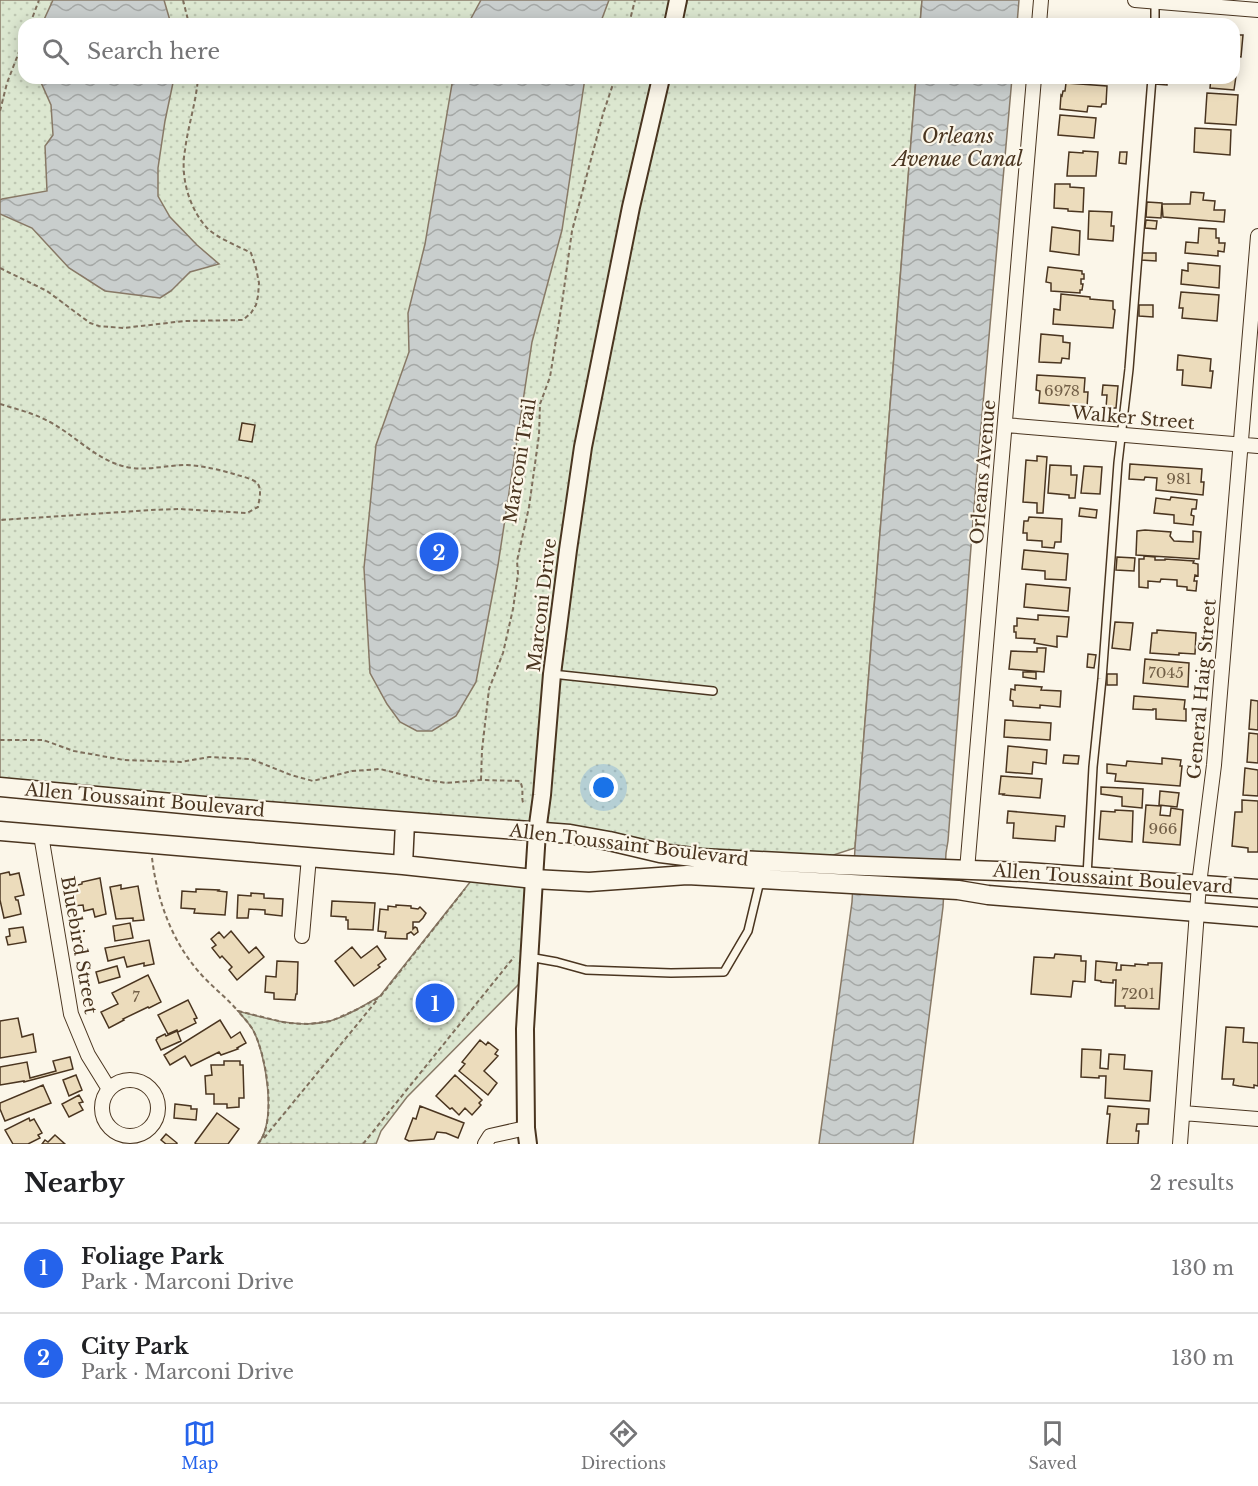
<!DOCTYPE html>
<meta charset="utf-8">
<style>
:root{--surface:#fff;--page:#f6f6f6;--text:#202124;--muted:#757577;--line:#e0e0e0;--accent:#2563eb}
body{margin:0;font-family:"Libre Baskerville",serif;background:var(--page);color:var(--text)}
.you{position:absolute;left:604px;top:788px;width:21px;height:21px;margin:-15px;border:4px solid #fff;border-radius:50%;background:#1a73e8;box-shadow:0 0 0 9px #1a73e833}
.badge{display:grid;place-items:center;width:39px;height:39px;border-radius:50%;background:var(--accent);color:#fff;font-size:20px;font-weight:700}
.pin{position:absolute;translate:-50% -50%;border:3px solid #fff;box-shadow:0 2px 6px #0006}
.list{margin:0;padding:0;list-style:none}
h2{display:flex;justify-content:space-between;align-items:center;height:78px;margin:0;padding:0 24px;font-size:26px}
h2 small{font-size:20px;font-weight:400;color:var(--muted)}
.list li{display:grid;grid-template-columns:39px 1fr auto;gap:18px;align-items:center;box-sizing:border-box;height:90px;padding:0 24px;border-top:2px solid var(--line)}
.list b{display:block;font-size:22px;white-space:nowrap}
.list p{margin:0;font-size:20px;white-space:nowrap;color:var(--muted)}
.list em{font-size:20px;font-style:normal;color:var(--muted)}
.icon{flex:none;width:33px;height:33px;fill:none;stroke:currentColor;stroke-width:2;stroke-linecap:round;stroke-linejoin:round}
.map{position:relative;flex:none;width:1258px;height:1144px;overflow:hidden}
.search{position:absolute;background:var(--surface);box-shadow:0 3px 15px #0003;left:18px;right:18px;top:18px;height:66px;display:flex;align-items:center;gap:15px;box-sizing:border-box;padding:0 21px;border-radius:18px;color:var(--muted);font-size:22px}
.sheet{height:258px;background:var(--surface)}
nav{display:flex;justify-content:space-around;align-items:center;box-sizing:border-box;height:84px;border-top:2px solid var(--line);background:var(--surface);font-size:16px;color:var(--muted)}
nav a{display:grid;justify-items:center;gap:3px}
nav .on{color:var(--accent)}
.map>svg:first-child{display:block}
.park{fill:url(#park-dots);stroke:#887966;stroke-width:1.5}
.water{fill:url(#water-waves);stroke:#887966;stroke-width:1.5}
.building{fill:#ecdcbc;stroke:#4a3520;stroke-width:1.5}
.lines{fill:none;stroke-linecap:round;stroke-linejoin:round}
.service-casing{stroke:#4a3520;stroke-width:10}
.minor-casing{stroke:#4a3520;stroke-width:16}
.tertiary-casing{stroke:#4a3520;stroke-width:20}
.secondary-casing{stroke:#4a3520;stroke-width:21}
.path{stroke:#7f6f5c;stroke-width:2;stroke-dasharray:4.5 3;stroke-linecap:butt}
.service{stroke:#fbf6e9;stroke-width:7}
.minor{stroke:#fbf6e9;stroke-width:14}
.tertiary{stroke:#fbf6e9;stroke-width:16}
.secondary{stroke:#fbf6e9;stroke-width:18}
.labels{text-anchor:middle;stroke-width:4.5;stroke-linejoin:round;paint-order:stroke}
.number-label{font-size:15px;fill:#725f47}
.street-label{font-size:18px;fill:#4a3520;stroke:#fbf6e9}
.water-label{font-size:20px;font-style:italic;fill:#4a3520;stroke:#fbf6e9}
</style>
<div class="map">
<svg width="1258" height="1144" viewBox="0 0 1258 1144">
<defs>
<pattern id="park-dots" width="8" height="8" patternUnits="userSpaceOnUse" patternTransform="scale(1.5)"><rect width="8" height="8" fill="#dce7d0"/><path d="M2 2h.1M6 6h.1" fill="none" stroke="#bec7b2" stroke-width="1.8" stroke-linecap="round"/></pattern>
<pattern id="water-waves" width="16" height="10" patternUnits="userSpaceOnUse" patternTransform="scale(1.5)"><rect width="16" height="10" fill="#c9cecd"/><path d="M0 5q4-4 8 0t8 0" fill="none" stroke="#a5a8a6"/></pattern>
</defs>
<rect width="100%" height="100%" fill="#fbf6e9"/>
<path class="park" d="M0 0H922L920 24H24V78H916L855 848 806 864 609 841 0 787Z
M478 872 534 879 528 975 407 1097 381 1131 376 1144H258C277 1121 266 1054 253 1030 249 1023 243 1017 238 1011 268 1019 299 1029 330 1021 348 1016 365 1005 380 996Z"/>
<path class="water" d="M53 0H164L171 24H42Z
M481 0H609L600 24H468Z
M922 0H1019L1017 24H920Z
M39 78H174L165 121 158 168V196L170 217 197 245 219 264 190 272 171 291 160 298 105 291 69 268 32 228 0 214V200L2 199 47 191 45 146 53 135 51 105Z
M453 78H585L562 230 532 342 498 565 476 682 456 716 432 731H417L400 722 387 704 370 673 364 568 376 445 409 352 408 313 425 244Z
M916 78H1012L976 483 948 841 946 853 943 907 913 1144H819L852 902 855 848Z"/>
<path class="building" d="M1234 35H1243L1241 57 1234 56Z
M1234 62H1238L1234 90 1210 88 1211 78H1234Z
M1155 78H1167V85L1155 84Z
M1066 83 1107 86 1106 104H1102L1101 107 1088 106 1087 112 1060 109 1061 95 1062 96 1063 91H1065Z
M1207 93 1238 95 1236 125 1205 123Z
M1060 115 1096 118 1094 138 1058 135Z
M1195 128 1231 130 1230 155 1194 152Z
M1083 151 1098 152 1096 176H1067L1069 152 1083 153Z
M1120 152H1127L1126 164 1119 163Z
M1055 184H1070V187L1084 188 1083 212 1068 211V209L1054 208Z
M1191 192 1204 193 1203 200 1215 201 1214 210H1225L1224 222 1163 217 1162 204H1190Z
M1147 202 1162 203 1161 218 1146 217Z
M1089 211 1112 212 1111 226H1114L1113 241 1088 239Z
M1146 220 1157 221 1156 229 1145 228Z
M1052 227 1080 231 1079 255 1050 251Z
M1199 228 1216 229V238H1219V243H1225L1224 252 1218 251V256L1185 253 1186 242 1198 243Z
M1142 253H1156V261L1141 260Z
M1188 263 1220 266 1219 288 1181 284 1182 270 1188 271Z
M1048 267 1082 271V274H1084V279H1081V284H1083L1082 290H1080V293L1051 291V283L1046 282Z
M1181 292 1219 295 1217 321 1182 318 1183 308H1179Z
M1061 294 1090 297V299L1113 301V309L1115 310 1113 328 1053 324 1054 309 1060 310Z
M1139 305H1153V317L1139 316Z
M1041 334 1063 336V342L1070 343 1069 359 1062 358 1061 363 1039 362Z
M1178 355 1211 359 1210 371H1213L1211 388 1182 385 1183 370H1177Z
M1037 375 1085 378 1084 392H1088L1087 407 1039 403 1040 391 1036 390Z
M1103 385 1118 386 1116 408H1106L1107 395H1102Z
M242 423 255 425 252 442 239 440Z
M1037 456 1047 457 1043 513H1037V503L1023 502 1026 460 1037 461Z
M1130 464 1202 469 1201 482H1204L1203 495 1156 490 1157 478 1145 477 1144 480 1129 479Z
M1050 465 1071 466V475H1077L1075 498H1069V495L1048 493Z
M1084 466 1102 467 1100 494 1081 493Z
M1171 497 1197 500 1196 509H1192L1191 515 1194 516 1193 525 1174 523V515L1154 513 1156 498 1170 500Z
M1080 508 1097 510 1096 518 1079 516Z
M1029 517 1062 519 1061 542H1055L1054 548 1042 547V541L1027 540V533H1023L1024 521H1028Z
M1145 530 1171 532 1170 536 1174 541 1193 542V531L1201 532 1199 559 1136 555 1137 531Z
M1024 550 1068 554 1066 580 1045 579V571L1022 569Z
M1144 556 1155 557V560H1165V559L1194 561 1193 563 1198 564V576L1195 575 1194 581H1197L1196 591 1187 590V587L1177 586V580L1161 579 1160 582 1148 581V588L1139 587V559H1144Z
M1117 557 1135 558 1134 571 1116 570Z
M1026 584 1070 588 1068 611 1024 607Z
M1038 615 1069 617 1067 637 1057 636V647L1034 643 1035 639 1016 638V632H1014V626H1017V618L1038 620Z
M1115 622 1133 623 1130 650 1112 648Z
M1157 630 1196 633 1195 654 1179 653V655L1150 653 1152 633H1157Z
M1037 648H1046L1044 672 1009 669 1011 651 1037 652Z
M1088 654 1096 655 1094 668 1087 667Z
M1145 659 1189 663 1188 687 1143 683Z
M1023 672H1036V679L1023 677Z
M1107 674H1117V685H1107Z
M1015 685 1042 687 1041 690 1061 691 1060 707 1040 705V708L1013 706V701L1010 700 1011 689 1015 690Z
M1134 696 1185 700 1184 709H1186V721L1156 719V709H1153V710L1133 709Z
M1251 700 1258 701V730L1249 729Z
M1005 720 1051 723 1050 740 1004 737Z
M1249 733 1258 734V763L1247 762Z
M1008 746 1047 750 1046 764 1033 762 1032 774 1006 772Z
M1064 755 1079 756 1078 764 1063 763Z
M1162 758 1181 760 1180 766H1182L1180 786 1115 781 1116 774 1107 773V764L1126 766 1127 761 1162 764Z
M1245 768 1258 770V796L1243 795Z
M1001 776 1042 779 1040 798 1003 795 1004 794H999Z
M1101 787 1143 789 1142 808 1122 806V797L1101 794Z
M1160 791 1179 793 1177 807 1159 805Z
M1242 800 1258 801V852H1248V848L1232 846 1235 812H1242Z
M1146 805 1161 806 1160 815 1170 816 1171 808 1183 810 1180 845 1143 842Z
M1115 810 1133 811 1132 842 1099 839 1101 811 1115 812Z
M1008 811 1065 816 1064 827 1056 826 1055 841 1013 838 1014 823H1007Z
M9 872 10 875 19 873 24 895 15 897 16 900H18L21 914 4 918 0 900V874Z
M100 878 106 914 95 917 93 909 84 911 83 905 73 906 69 887 82 884V882Z
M121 885V889L138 886 144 920 133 921V918L116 919 110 887Z
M196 889 219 890 218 891 227 892 225 915 194 913 195 909 181 908 182 891 196 892Z
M251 893 264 894V898L283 899 282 916 265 914V910L249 909 248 918H237L238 895 251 896Z
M332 901 375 903 373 930 348 929V920H346V917L331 916Z
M396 905 411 906V908L418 909 420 907 426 913 423 918 419 922H413V929L415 927 417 928 418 932 414 935 411 932 407 934V939L385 938 386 932 378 931 380 909 388 910V906L396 907Z
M130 923 133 938 115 941 113 926Z
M23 927 26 942 8 945 6 937 10 936 9 929Z
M231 931 249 953 256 947 264 957 237 980 229 970 232 967 222 956 220 958 212 948 216 945 211 939 219 932 224 938Z
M149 940 154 964 144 966V963L127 967 124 957 108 961 105 948Z
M377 946 386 959 378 965 380 967 354 986 335 961 352 947 361 958Z
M1055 954 1081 956V961H1086L1085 982 1073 981 1071 997 1031 994 1034 957 1054 958Z
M277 961 298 962 297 994H296L295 1000 274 999V993L265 992 266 976 276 977Z
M1096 961 1117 963 1116 970H1121V965L1135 966V964L1148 965V963H1162L1159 1009 1125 1008V1006H1115L1116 980H1113V983L1101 982V981L1095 980Z
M117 966 120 977 99 983 96 972Z
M148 975 161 1002 149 1008 148 1007 123 1019 124 1020 109 1028 101 1012 118 1004 112 993Z
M188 1000 197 1018 194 1019 196 1023 178 1032 177 1030 168 1034 158 1015Z
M18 1018 22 1037 33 1034 36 1052 0 1058V1021Z
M220 1020 231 1038 240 1032 246 1043 237 1048 238 1049 221 1055 219 1052 191 1066 185 1056 170 1065 164 1055Z
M1226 1027 1244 1028 1243 1042 1258 1043V1086L1254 1085V1088L1239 1086 1233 1085 1234 1079H1222Z
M177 1031 181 1041 161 1050 156 1040 157 1039V1038L165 1034 166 1036Z
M480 1040 486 1045 488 1042 498 1050 495 1054 498 1056 484 1071 497 1083 488 1095 459 1071 465 1064 462 1062Z
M1082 1049 1101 1050 1100 1068 1108 1069 1109 1054 1125 1055 1124 1069 1152 1071 1150 1101 1105 1098 1106 1076H1099V1078L1081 1077Z
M70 1057 73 1069 24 1082V1081L0 1085V1067L27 1062 30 1078 56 1071 53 1061Z
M224 1061H240V1065H243L244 1098H239V1107L227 1108V1104H214V1094H206L205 1076 212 1075 211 1065H224Z
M76 1075 82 1090 69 1096 63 1080Z
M455 1075 482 1100 479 1103 481 1105 472 1115 465 1108 459 1115 452 1108 450 1109 436 1096Z
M43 1085 51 1103 5 1121 0 1109V1103Z
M79 1095 83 1102 79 1103 83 1110 69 1117 62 1104Z
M175 1104 191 1106V1109H197L196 1120 174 1118Z
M420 1106 464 1123 458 1138 446 1133 437 1132 434 1139 409 1141 405 1139 413 1118 416 1119Z
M1108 1106 1149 1109 1148 1124H1137L1136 1131H1139L1138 1144H1107L1110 1114H1107Z
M217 1113 239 1129 228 1144H196L195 1143Z
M29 1118 30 1121 34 1119 42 1133 38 1135 40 1138 28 1144H13L5 1130Z
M166 1134 177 1143V1144H166L161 1140Z
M55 1135 65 1144H42L45 1140 48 1142Z"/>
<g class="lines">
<g class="service-casing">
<path id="service" d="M1155 24V0
M552 674 713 691
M1087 876 1093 767 1102 679 1118 463 1129 369 1152 78
M529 957 557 962 586 970 671 973 724 972 748 931 760 881"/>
</g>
<g class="minor-casing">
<path id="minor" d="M1135 0 1258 10
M1039 24 1041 0
M1005 425 1258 446
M41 835 71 1014 88 1055 109 1089
M967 870 1034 78
M302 936 309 857
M102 1108a28 28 0 1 1 56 0a28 28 0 1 1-56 0Z
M1183 1113 1258 1119
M485 1144 490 1136 526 1128
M1180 1144 1199 884 1214 765 1258 236"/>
</g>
<g class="tertiary-casing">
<path id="tertiary" d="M673 24 678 0
M528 1144 526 1128 525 1029 534 879 537 832 542 795 552 674 568 550 583 447 631 207 661 78"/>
</g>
<g class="secondary-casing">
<path id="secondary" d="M0 787 215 807 570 834 609 841 660 853 701 858 839 865 1027 872 1258 889
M0 831 403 865 534 879 589 882 687 875 725 877 958 890 988 895 1258 917
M403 865 405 822"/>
</g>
<path class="path" d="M183 0 189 24
M30 24 39 0
M629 24 635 0
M0 111 7 83 24 39
M0 268 47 291 90 323 99 326 123 328 185 321 243 320 251 313 256 305 258 296 259 283 256 268 251 253C238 246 217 238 207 228 189 208 180 177 185 150 188 126 196 103 198 78
M0 404C16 409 33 413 48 421 77 436 98 463 132 468 151 470 169 465 187 465 204 466 221 470 237 475 244 477 254 479 258 484 262 491 259 500 258 507L247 513 179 509 151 510 0 520
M0 740H43L74 751 124 760 181 762 209 757 251 759 291 775 313 781 352 771 380 769 421 779 446 783 481 780 520 781C525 792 520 797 524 805
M481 780 482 750 489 689 503 653 513 609 518 574 517 561 529 507 539 435 540 404 550 377 562 303 572 231 603 114 615 78
M152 858C157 899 171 940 199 972 211 986 226 997 238 1011
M264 1138 378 999
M258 1144C278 1121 266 1054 253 1030 249 1023 243 1017 238 1011L287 1023 309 1024 331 1021 358 1009 380 997 465 889
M363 1144 514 957"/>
<use href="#service" class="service"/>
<use href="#minor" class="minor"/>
<use href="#tertiary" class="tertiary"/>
<use href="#secondary" class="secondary"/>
</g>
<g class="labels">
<g class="number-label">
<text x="1062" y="396">6978</text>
<text x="1179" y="484">981</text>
<text x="1166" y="678">7045</text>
<text x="1163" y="834">966</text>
<text x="1138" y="999">7201</text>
<text x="136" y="1002">7</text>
</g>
<g class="street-label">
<text transform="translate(1133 418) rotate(5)" y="6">Walker Street</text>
<text transform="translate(520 461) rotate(-81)" y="6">Marconi Trail</text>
<text transform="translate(983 472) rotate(-85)" y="6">Orleans Avenue</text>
<text transform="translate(542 605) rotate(-83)" y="6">Marconi Drive</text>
<text transform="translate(1202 689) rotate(-85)" y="6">General Haig Street</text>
<text transform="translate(145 800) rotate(5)" y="6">Allen Toussaint Boulevard</text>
<text transform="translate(629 845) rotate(7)" y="6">Allen Toussaint Boulevard</text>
<text transform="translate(1113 879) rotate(4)" y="6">Allen Toussaint Boulevard</text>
<text transform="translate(79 945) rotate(80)" y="6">Bluebird Street</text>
</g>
<g class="water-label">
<text x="958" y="143">Orleans<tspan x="958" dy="23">Avenue Canal</tspan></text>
</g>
</g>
</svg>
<div class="you"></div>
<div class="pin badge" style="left:435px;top:1003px">1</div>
<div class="pin badge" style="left:439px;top:552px">2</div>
<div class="search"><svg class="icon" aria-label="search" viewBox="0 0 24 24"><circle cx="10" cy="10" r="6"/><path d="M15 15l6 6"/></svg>Search here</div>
</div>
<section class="sheet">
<h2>Nearby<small>2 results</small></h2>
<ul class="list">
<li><span class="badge">1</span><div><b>Foliage Park</b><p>Park · Marconi Drive</p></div><em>130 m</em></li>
<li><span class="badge">2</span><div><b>City Park</b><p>Park · Marconi Drive</p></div><em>130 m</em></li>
</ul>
</section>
<nav>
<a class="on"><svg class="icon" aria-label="map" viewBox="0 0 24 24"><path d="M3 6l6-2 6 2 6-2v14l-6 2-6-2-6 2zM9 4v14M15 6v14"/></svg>Map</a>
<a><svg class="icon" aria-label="directions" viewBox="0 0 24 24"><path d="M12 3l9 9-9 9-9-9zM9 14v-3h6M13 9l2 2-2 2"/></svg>Directions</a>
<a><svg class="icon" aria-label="saved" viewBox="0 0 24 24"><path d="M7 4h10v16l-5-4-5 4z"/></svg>Saved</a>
</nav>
